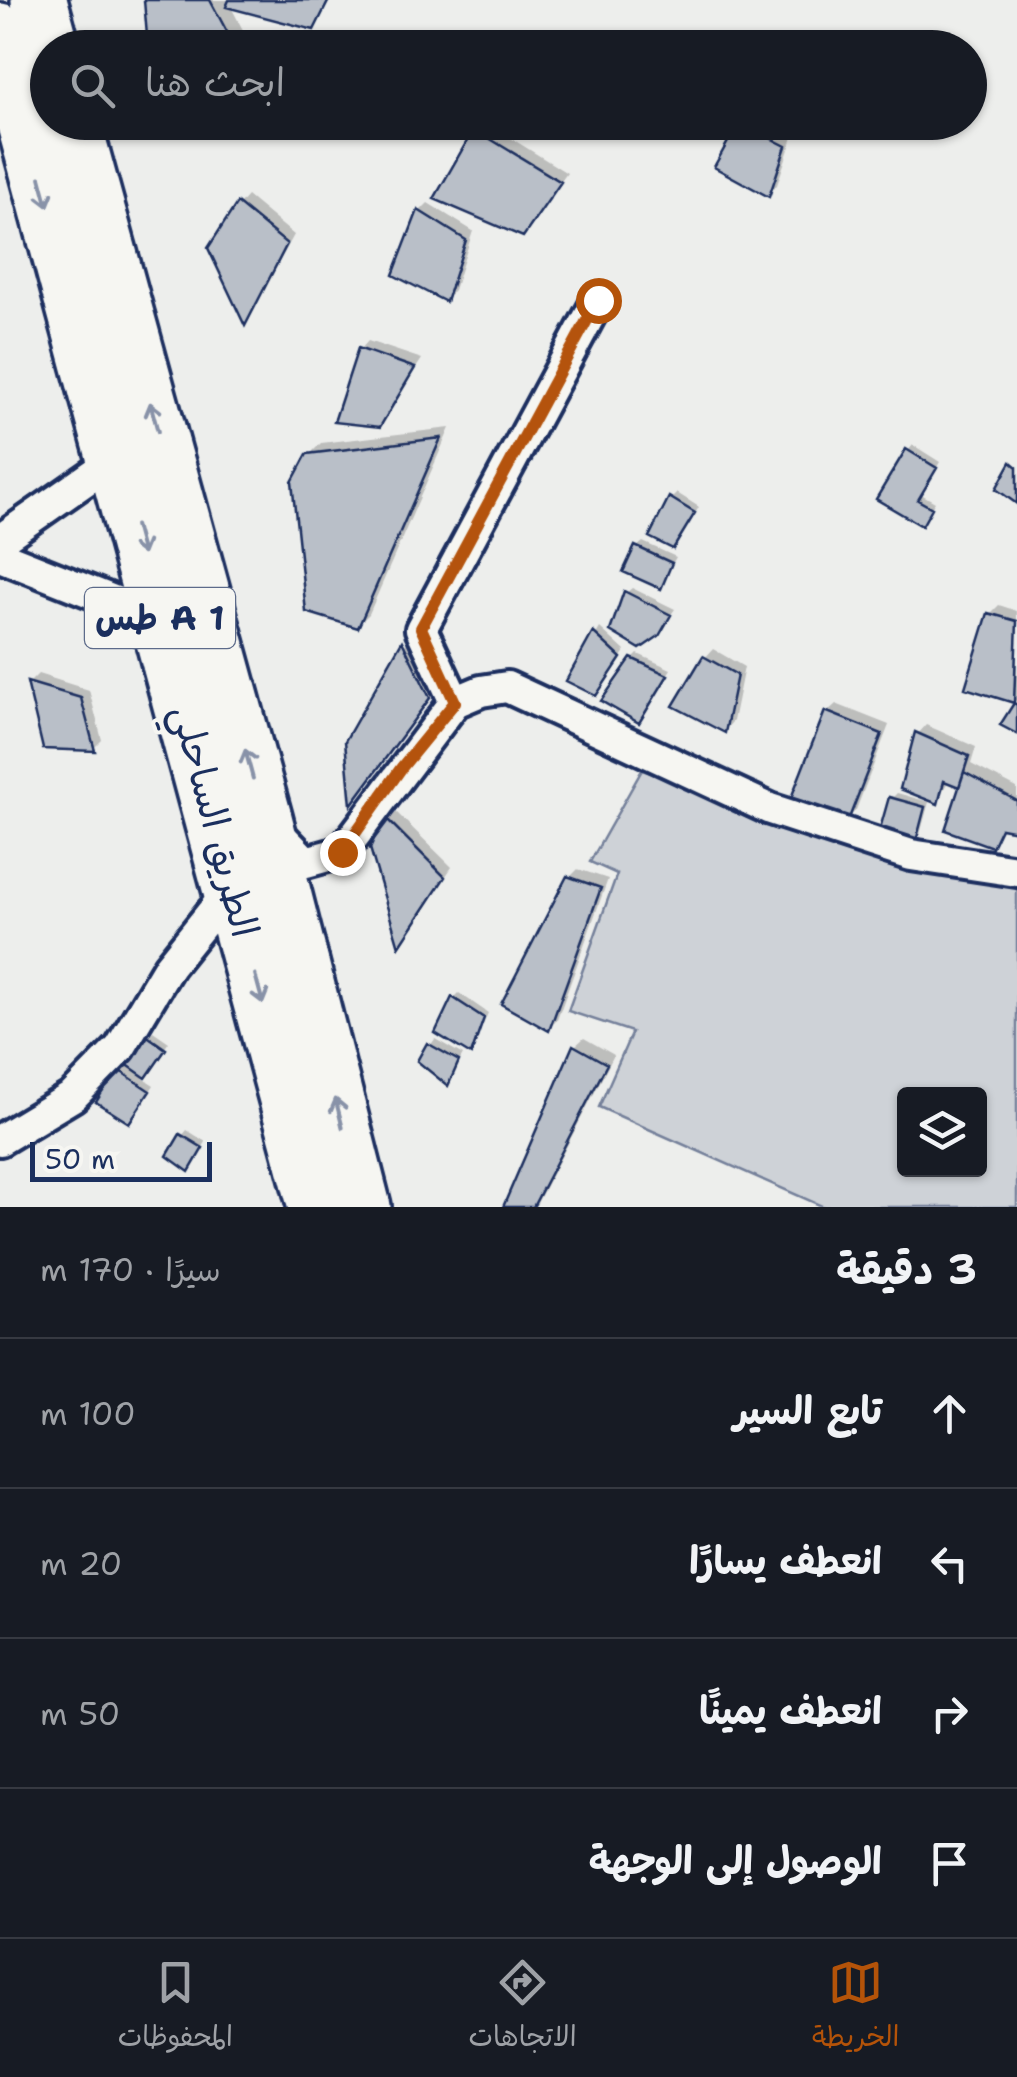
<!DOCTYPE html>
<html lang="ar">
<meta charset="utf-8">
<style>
:root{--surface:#171b24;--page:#20242c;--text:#f1f3f6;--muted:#9ea1a6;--line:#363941;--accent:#b45309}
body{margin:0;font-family:"Shantell Sans","Playpen Sans Arabic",sans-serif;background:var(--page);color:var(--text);direction:rtl}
.controls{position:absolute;right:30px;bottom:30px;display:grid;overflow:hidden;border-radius:10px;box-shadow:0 2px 8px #0004}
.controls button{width:90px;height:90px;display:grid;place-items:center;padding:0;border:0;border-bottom:2px solid var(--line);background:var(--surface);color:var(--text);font:50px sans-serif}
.scale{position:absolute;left:30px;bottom:25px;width:182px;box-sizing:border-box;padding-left:10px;border:5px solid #1b2f5e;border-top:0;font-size:28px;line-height:35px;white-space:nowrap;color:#1b2f5e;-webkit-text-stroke:8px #f6f6f2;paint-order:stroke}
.stop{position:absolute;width:30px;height:30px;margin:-22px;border:8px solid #b45309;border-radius:50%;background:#fff}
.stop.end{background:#b45309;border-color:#fff;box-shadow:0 2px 10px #0008}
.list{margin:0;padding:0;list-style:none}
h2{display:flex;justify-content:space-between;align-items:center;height:130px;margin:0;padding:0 40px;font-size:42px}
h2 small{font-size:32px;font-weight:400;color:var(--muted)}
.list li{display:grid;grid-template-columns:65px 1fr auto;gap:30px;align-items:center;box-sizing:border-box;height:150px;padding:0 40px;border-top:2px solid var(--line)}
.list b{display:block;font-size:38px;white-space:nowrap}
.list em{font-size:32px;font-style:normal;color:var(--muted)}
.icon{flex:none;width:55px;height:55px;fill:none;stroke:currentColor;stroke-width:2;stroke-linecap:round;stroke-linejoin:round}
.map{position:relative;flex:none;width:1017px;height:1207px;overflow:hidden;direction:ltr}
.search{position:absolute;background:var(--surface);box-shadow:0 2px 8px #0004;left:30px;right:30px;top:30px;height:110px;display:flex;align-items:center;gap:25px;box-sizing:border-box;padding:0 35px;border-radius:55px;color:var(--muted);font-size:38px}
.sheet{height:730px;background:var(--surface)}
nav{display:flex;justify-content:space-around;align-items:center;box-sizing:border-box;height:140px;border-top:2px solid var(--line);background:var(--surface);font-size:28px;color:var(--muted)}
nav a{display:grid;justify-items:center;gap:5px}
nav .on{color:var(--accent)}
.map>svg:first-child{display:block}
.green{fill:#ced2d7;stroke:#74809a;stroke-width:2.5;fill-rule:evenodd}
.shadow{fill:#0003}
.building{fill:#b9bfc8;stroke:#1b2f5e;stroke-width:2.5}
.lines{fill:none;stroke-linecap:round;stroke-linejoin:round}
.street-casing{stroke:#1b2f5e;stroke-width:38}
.highway-casing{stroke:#1b2f5e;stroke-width:62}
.street{stroke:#f6f6f2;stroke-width:30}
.highway{stroke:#f6f6f2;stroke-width:55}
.oneway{stroke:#8892a8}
.route{stroke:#b45309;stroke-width:12}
.labels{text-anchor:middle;stroke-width:8;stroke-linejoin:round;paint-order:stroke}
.shield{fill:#f6f6f2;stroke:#5d6b8a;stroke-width:2.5}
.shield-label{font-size:35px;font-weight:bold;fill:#1b2f5e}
.street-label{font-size:38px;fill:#1b2f5e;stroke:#f6f6f2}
</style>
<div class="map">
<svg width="1017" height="1207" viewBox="0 0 1017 1207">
<rect width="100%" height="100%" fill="#edeeec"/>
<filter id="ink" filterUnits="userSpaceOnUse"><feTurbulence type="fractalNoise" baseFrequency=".01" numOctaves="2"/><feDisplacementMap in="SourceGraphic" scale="20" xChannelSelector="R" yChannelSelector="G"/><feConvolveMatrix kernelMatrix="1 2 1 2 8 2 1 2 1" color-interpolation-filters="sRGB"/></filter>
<g filter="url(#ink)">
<path class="green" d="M642 770 896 850 1017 878V1207H824L599 1107 632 1032 568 1011 617 874 590 862ZM904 1094H980V1170H904Z"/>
<path class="shadow" d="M146 0H227L230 5 231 0H331L313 27 230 5 243 30 236 48H151Z
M485 122 567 173 523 234 476 130Z
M742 122H768L793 137 777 185 768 194 717 166Z
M247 196 294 235 246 322 239 205Z
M428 203 473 231 454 290 446 299 397 274 420 211Z
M368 341 422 359 379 424 360 350Z
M450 428 369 614 358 625 309 455 321 443Z
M913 445 940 462 921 494 935 502 921 523 908 451Z
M677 493 699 507 678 541 671 499Z
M643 542 676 557 660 586 637 547Z
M632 588 675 609 657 634 626 593Z
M999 605 1017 611V701L968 687 990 614Z
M600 628 625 651 601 688 569 680Z
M411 635 438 688 359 793 347 742Z
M713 649 744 667 733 721 725 730 705 658Z
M638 654 671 669 639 720 632 660Z
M38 674 89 690 102 740 94 748 45 746 30 682Z
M836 704 889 725 856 810 848 818 827 712Z
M926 725 976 747 971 764 1017 788V829L1004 826 991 844 962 785 949 780 937 801 918 734Z
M897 793 929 802 917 845 892 798Z
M394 810 452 867 400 943 386 818Z
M578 869 608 879 557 1020 549 1028 569 878Z
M459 993 488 1013 471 1052 454 998Z
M153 1031 169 1042 143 1078 154 1085 134 1115 119 1071 127 1067Z
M584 1038 614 1055 535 1207H506L575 1046Z
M435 1039 463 1055 447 1083 420 1060Z
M187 1130 206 1142 189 1169 182 1136Z"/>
<path class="building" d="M144 0H210L233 43 231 48H148Z
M229 0H329L314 30 226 7Z
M739 122 786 146 769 197 714 167Z
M474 129 561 182 523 237 434 199Z
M237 203 287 244 245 326 208 248Z
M418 210 466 240 446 302 393 275Z
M358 348 415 368 380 427 334 422Z
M441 438 358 628 306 612 292 482 307 454Z
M906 449 937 468 918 500 932 508 922 526 876 499Z
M1011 462 1017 467V504L996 489Z
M669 497 695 513 673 549 649 537Z
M635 546 672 563 661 589 623 572Z
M624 591 671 615 659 636 640 649 610 631Z
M988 613 1017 621 1014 703 965 688Z
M593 632 621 658 596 696 566 681Z
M402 641 430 698 351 805 345 741Z
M703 656 737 675 725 733 673 706Z
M631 658 668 675 639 723 601 701Z
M27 682 81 698 95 751 43 749Z
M1014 703 1017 705V734L1000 725Z
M825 711 882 734 848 821 791 798Z
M915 732 969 756 959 787 944 781 938 804 900 789Z
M964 772 1017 801V831L1001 828 992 847 945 830Z
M889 797 925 807 913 853 876 843Z
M384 816 445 877 399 947 370 848Z
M567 876 601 888 549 1031 501 1004Z
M452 997 484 1018 471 1055 435 1033Z
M146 1035 166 1049 146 1078 126 1064Z
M427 1043 459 1061 448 1086 417 1061Z
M573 1045 607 1064 533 1207H503Z
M117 1069 150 1091 129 1123 96 1102Z
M180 1134 203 1148 189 1172 167 1156Z"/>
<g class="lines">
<g class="street-casing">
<path id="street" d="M0 540 117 458
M0 556 161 620
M455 702 421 629 598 300
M277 832 306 862 342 852 455 702 481 691 507 687 770 809 911 855 1017 871
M0 1140 73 1096 120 1048 169 966 233 886"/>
</g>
<g class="highway-casing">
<path id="highway" d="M39 0 52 48
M0 31 316 1207
M73 122 264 818 363 1207"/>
</g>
<use href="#street" class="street"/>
<use href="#highway" class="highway"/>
</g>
<defs><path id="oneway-shaft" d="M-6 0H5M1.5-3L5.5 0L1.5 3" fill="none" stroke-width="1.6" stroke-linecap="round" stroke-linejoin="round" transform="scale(2.5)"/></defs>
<g class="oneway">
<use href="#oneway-shaft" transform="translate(44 192) rotate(75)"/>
<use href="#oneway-shaft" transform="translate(154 417) rotate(-105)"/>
<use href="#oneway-shaft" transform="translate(139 540) rotate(75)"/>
<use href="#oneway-shaft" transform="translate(249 764) rotate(-105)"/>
<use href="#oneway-shaft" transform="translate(259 989) rotate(75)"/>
<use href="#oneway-shaft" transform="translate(339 1113) rotate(-104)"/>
</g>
</g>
<g class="lines" filter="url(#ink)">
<path class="route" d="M342 852 402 767 455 702 421 628 598 300"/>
</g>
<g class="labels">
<rect class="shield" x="85" y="588" width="150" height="60" rx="8"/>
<g class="shield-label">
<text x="160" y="630">طس A 1</text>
</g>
<g class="street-label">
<text transform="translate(215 821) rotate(75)" y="13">الطريق الساحلي</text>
</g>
</g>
</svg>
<div class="controls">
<button><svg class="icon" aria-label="layers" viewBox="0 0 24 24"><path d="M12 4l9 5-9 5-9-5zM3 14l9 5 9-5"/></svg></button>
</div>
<div class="scale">50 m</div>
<div class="stop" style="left:598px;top:300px"></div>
<div class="stop end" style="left:342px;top:852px"></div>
<div class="search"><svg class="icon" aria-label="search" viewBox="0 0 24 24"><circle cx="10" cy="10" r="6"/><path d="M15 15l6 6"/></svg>ابحث هنا</div>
</div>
<section class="sheet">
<h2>3 دقيقة<small>سيرًا · 170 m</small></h2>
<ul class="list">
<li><svg class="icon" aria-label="ahead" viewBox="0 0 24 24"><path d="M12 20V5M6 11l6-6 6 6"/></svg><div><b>تابع السير</b></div><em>100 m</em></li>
<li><svg class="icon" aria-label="left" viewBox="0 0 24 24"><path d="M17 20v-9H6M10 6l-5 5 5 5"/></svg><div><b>انعطف يسارًا</b></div><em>20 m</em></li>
<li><svg class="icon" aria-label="right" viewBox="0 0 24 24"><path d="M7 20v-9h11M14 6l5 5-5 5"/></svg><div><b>انعطف يمينًا</b></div><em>50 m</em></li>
<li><svg class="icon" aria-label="arrive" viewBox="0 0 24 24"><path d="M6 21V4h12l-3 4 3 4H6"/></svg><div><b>الوصول إلى الوجهة</b></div></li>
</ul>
</section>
<nav>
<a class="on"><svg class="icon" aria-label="map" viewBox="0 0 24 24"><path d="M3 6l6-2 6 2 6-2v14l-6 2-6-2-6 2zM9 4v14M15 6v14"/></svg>الخريطة</a>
<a><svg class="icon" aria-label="directions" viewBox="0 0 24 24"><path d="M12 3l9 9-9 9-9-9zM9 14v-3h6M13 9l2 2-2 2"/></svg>الاتجاهات</a>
<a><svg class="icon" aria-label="saved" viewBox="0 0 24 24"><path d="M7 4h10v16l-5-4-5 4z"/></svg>المحفوظات</a>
</nav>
